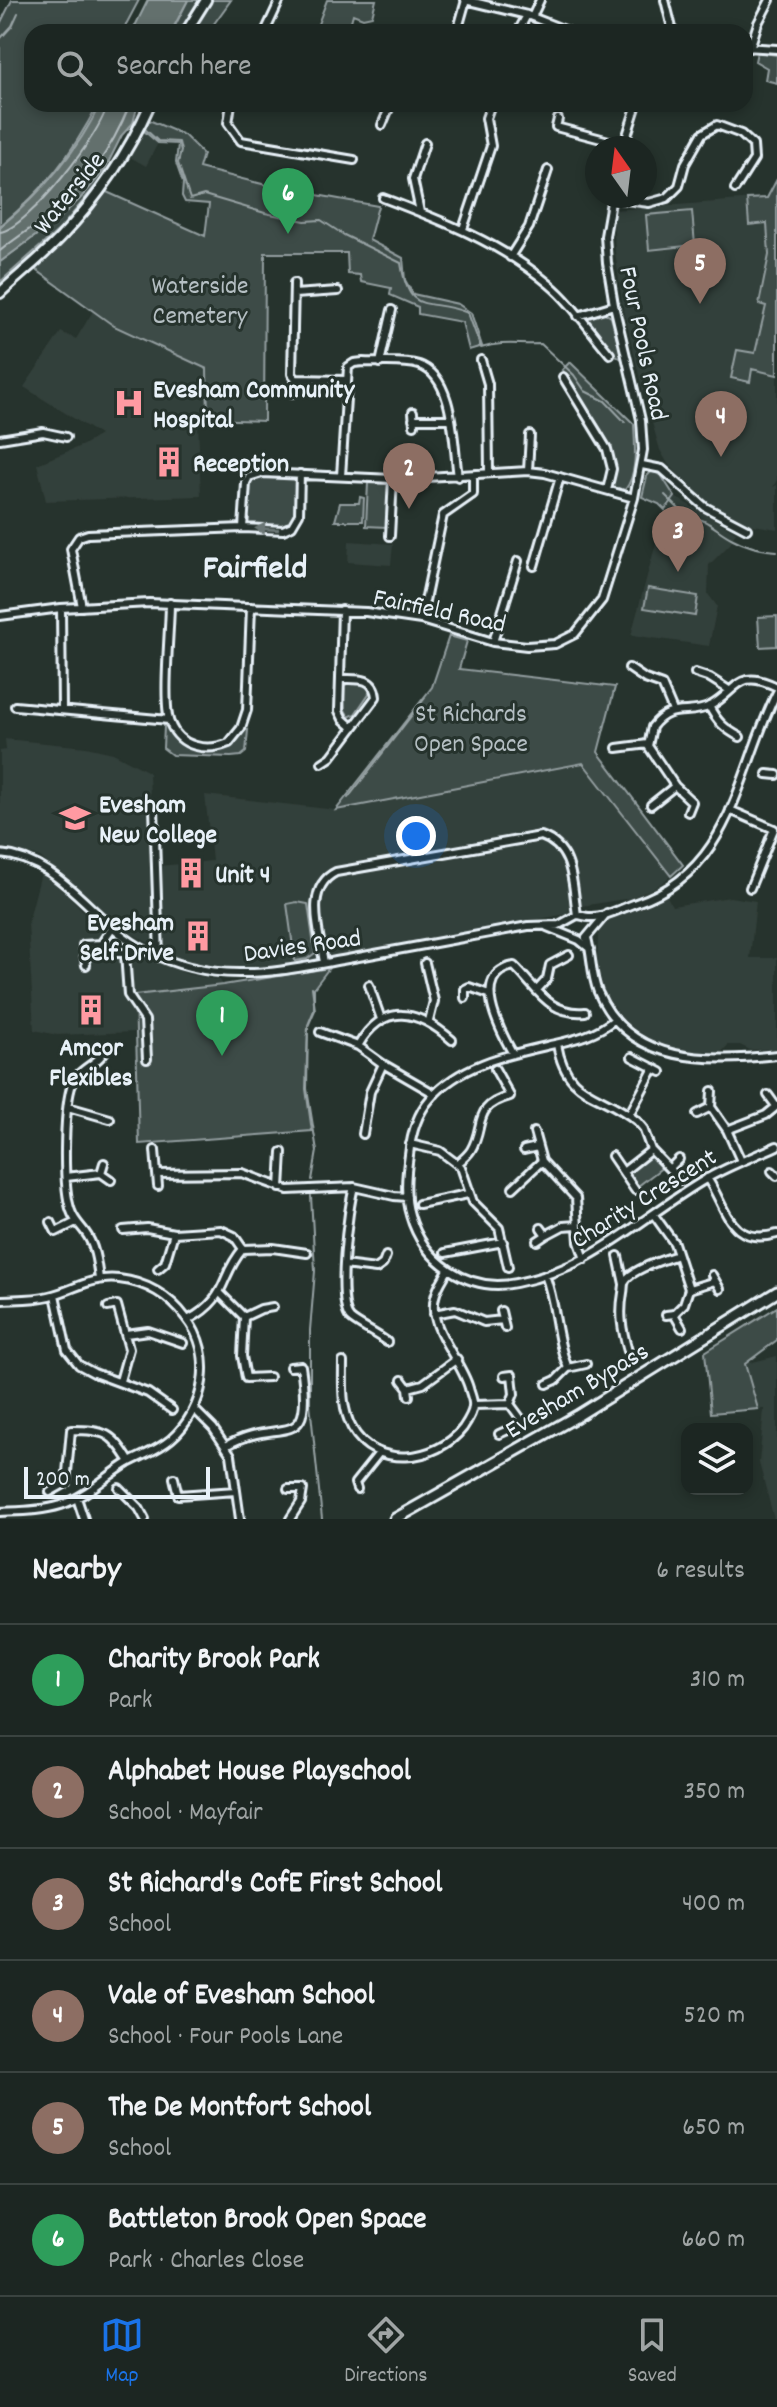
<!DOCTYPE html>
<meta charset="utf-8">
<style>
:root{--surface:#1c2622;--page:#252e2a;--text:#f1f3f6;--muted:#a0a5a5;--line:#3a4340;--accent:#1a73e8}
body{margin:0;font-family:Dekko,sans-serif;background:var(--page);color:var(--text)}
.controls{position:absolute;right:24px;bottom:24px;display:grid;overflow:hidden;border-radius:16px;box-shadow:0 4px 12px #0003}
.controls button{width:72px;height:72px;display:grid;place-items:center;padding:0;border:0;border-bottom:2px solid var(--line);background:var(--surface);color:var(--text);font:40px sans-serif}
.compass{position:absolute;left:585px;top:136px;width:72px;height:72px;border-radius:50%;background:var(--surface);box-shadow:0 4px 12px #0003;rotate:346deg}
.scale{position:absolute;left:24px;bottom:20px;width:186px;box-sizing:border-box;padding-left:8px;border:4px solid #e8f1f8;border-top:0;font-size:22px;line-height:28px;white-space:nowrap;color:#e8f1f8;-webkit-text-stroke:6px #26332d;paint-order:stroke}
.you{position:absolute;left:416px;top:836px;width:28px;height:28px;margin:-20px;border:6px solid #fff;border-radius:50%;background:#1a73e8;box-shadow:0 0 0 12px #1a73e833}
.badge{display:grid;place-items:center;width:52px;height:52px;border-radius:50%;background:var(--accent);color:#fff;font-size:26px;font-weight:700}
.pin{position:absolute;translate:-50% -66px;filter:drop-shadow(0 2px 4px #0008)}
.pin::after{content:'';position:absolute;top:42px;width:28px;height:24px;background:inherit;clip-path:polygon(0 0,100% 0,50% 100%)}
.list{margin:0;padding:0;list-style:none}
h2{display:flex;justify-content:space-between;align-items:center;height:104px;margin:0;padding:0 32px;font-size:34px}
h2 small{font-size:26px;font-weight:400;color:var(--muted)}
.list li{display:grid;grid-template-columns:52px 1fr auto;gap:24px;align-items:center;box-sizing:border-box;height:112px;padding:0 32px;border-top:2px solid var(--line)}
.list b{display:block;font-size:30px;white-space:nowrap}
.list p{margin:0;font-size:26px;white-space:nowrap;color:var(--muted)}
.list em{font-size:26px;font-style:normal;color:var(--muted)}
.icon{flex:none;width:44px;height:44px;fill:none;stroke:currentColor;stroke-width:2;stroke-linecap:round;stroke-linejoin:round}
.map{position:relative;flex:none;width:777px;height:1519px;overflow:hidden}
.search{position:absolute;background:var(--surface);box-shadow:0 4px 12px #0003;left:24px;right:24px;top:24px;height:88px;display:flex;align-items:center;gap:20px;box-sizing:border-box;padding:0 28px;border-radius:24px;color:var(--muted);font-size:30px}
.sheet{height:776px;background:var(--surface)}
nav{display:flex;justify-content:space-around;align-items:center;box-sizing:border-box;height:112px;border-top:2px solid var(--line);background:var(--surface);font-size:22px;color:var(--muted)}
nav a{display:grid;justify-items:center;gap:4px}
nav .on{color:var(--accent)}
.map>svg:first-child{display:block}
.built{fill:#333f3a}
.green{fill:#3e4b47;stroke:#939ea0;stroke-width:2}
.water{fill:#636f6d;stroke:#98a3a5;stroke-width:2}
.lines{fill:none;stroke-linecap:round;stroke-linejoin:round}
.shore{stroke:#b3bdc0;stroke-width:2}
.stream{stroke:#98a3a5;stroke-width:2}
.minor-casing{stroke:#e8f1f8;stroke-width:12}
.major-casing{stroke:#e8f1f8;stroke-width:14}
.highway-casing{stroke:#e8f1f8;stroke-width:15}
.minor{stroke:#26332d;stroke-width:6}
.major{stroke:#26332d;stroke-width:8}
.highway{stroke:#26332d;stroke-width:9}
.oneway{fill:#6a7674}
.labels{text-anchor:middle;stroke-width:6;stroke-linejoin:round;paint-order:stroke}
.street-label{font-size:26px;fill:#e8f1f8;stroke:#26332d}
.park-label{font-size:26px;fill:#b5bfc3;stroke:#26332d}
.poi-label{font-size:26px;font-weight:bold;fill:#e8f1f8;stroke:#26332d;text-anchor:start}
.district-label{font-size:34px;font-weight:bold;fill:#e8f1f8;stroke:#26332d}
</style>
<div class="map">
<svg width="777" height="1519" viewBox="0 0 777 1519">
<rect width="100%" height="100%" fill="#26332d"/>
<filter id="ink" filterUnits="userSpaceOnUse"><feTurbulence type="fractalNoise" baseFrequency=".0125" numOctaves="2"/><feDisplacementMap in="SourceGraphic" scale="16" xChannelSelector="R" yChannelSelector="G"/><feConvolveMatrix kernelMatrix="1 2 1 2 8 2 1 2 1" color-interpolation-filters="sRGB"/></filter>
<g filter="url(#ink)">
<path class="built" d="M144 131 158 143 146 166 130 157Z
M777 179V480L773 487 777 485V529L747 524 705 501 668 464 660 450 643 392 622 303 614 305 622 301 615 252 613 210 767 198Z
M93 311 114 326 207 369 208 419 198 421 201 496 46 501 37 464 83 445 100 435 24 387 61 332 76 339Z
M675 497 736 532 730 544 709 565 708 594 717 606 709 646 631 635 665 510Z
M349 541 393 544 391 565 348 562Z
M5 739 86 747 113 753 149 772 155 941 152 945 123 929 40 857 0 847V751L6 750Z
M584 763 671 876 656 887 631 898 582 906 569 854 564 845 546 834 530 833 419 855 544 841 559 851 563 861 571 908 567 914 265 968H214L173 958 163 952 159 866 212 861 205 795 336 810Z
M41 873 68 895 109 938 125 949 187 974 220 980 223 985 136 995V1032L57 1035 34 1030 28 923Z
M667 896 672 906 730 897 756 901 750 958H777V1049L750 1050 740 1045H728L721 1053 713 1055 688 1053 666 1048 635 1030 623 1019 605 995 597 966 598 936 601 927 612 917 642 908Z
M777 1356V1519H774L759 1463 764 1409H758L745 1364Z"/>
<path class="green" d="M12 0H139L122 32H32V104H98C71 156 45 189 0 226V24Z
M188 0H231L208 32H172Z
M327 0H376L372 16 363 18 353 14 348 32H315Z
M757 52 777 55V83L765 80 767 68 755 61Z
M149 120 184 135 203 154 199 168 278 188 378 206 369 240 403 258 405 280 413 294 458 304 471 313 482 346 469 350 462 322 418 314V307L390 295 391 288 361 282 360 275 348 274 347 253H265L264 421 208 419 207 369 114 326 31 266 100 189 205 236 209 204 185 202 182 196 183 183 176 163 178 144 158 143 144 131Z
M104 171 106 173 61 228 0 282V262L57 220Z
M777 179V375L752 369 750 382 731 378 737 350 755 353 766 306 759 304 769 255 767 223 749 225 747 199 767 198Z
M692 211 695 245 649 250 646 215Z
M603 312 611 317 623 360 612 352 587 324 589 316Z
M570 362 634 424C635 445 638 474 625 490L613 487C613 479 615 470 614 462 609 431 583 406 567 380L569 376 562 370Z
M652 471 661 475 675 497 665 510 659 504 642 497 647 476Z
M254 474H300L297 521 283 530 243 528 246 483Z
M368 483 390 484 387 527 366 526Z
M360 497 364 498 363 521H335L340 503H359Z
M648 588 698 596 695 616 644 608Z
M777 616V646L760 647 758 617Z
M449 636 467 641 459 669 615 687 598 752 683 865 671 876 583 763 336 810 432 687Z
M348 682 367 683 372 689 355 714 349 717 345 710 343 688Z
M164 726H168C185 758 223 760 244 730H248L246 752 241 756 231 757 172 755 163 748Z
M297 902 308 904 315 953 307 959 295 961 287 904Z
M329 968 314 988V1010L308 1025 306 1089 312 1131 139 1144 135 995 223 985Z
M651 1155 663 1167 638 1186 628 1172Z
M777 1307V1340L745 1364 758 1409 711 1413 705 1352Z"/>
<path class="water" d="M148 0H188L171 32H132Z
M100 104H138L133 123 122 135 104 171 80 199 57 220 0 262V227C41 193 77 153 100 104Z"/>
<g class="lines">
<path class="shore" d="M0 232C27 229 104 131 107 104
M0 251C16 237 34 227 51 214 87 186 113 146 130 104"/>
<path class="stream" d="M0 39 12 26 18 13
M145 129 158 141 179 142 181 151 178 163 190 199 204 195 265 213 305 221 321 220 344 235 401 263C410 319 427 296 468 313L481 348C503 341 517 345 541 344L574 375 585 391 605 401 625 422
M665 495 687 517C707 517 716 531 733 539 746 546 763 550 777 551
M348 798 425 698
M312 987 315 1010 308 1026 307 1089 317 1151 312 1180
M311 1196 315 1271 310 1330V1403L322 1519"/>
<g class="minor-casing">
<path id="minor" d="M465 0 527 15 570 32
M665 0 673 32
M532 17 540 0
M265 32 280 0
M457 32 466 0
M518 32 527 15
M745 47 777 49
M750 48 758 23 770 0
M231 104 228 123 241 141 354 160
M377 104 386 106 392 104
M558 119 556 127 624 145
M382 125 390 106
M623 148 637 104
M383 198C441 220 501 243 549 284 572 303 590 331 610 354
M611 198 649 203 667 198 679 186 685 164 702 134 717 125 741 134 753 145 754 159 735 189
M420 212 413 179 425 143
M463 229 491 146 486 118 491 104
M510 257 529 227 548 170
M294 283 292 374 296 379 347 380
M294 294 338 291
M578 316 614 305
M481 360 488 384 489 472
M380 363 392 310
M563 377 607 449 612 469 607 490
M292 393 296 379
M413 412 414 425
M413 419H450
M0 439 43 432 66 437
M642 465 662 469 705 507 747 529
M528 471 530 435
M341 476 348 367 354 363 363 362C380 363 402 360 419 365 455 377 453 445 458 477
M243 528 246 483 249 477 262 473 393 479 528 471 545 473 634 498
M390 536 393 479
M534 566 560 477
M170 603C170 629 162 704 170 723 180 748 207 752 229 743L241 728 247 710 251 607
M82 607 71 549 79 537 88 534 243 528 283 530 292 526 299 514 300 474
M61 608 62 710
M342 610 339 711 343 719 353 728
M0 616 61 608 149 603 366 612 421 620 493 642 527 646 555 644 575 634 602 600 634 498 643 450 641 420 614 305 607 263 605 236 612 196
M421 620 443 515 473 494V475
M493 642 518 561
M629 668 645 679 662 685 673 711
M695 673 710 678 729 690
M15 706 169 720
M709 706C717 722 725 729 740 737
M617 748 648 744
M322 763 331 757 376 697C374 676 357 679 340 679
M767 774 777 775
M651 805 675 786
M154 808 159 957
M730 810 774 829
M688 812 692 802 675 786 648 746 652 727C671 702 688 717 710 706 738 691 737 667 777 687
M0 854C62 859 93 923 145 950 174 965 206 973 239 973 273 974 308 966 342 960 404 949 466 937 528 926L559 925 577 915C581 915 585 917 589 917 604 918 622 908 636 903 733 871 737 772 777 692
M750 888 774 829
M547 927 579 940 590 949
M586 938 607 913
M587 938C592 956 591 975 598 992 630 1066 711 1062 777 1055
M101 944 115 953H125L128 995 145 1020 147 1059
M324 963C320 934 303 888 336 872L541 836C575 848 572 884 577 915
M425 963 434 1001 429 1021
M86 965 83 945 101 944 112 928
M369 985 381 1019
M537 990 547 979 550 965 569 955
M465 998V989L469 987 489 994
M615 1019C597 1034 577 1039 555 1044 511 1054 461 1063 430 1099 416 1115 411 1136 409 1155 406 1175 404 1196 410 1215 423 1261 468 1293 516 1283 594 1268 641 1217 706 1179 728 1166 753 1157 777 1146
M320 1032 358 1046 383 1064 435 1094
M557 1044C566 1098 600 1091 637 1121L643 1128 651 1150 680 1180
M358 1046C384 1001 418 1010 452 1040
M513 1054C500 1031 469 974 514 966 538 989 548 1015 585 1012
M632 1057 661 1072
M712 1091 711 1107 727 1130 741 1161
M768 1095 776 1106
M68 1107 110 1119
M697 1114 711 1107
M629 1115 654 1068
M727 1130 766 1115 777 1106
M534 1132 542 1161 576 1198 579 1242 585 1259
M363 1134 370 1092 383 1064
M410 1144 440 1151 461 1167 473 1202 499 1228 508 1267
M155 1150 158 1186
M524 1150 537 1147
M612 1156 635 1190
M457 1164C462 1160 468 1155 471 1150 486 1125 471 1107 510 1096L495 1069
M670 1168 679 1159
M772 1171 777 1176
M623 1172 651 1150
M101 1173 111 1180
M157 1174 242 1173 288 1190 354 1187 394 1196 407 1197
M66 1177 101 1173 104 1163
M707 1178C727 1208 729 1247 777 1234
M354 1187C348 1208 336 1303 350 1318 357 1325 376 1333 387 1342
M280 1188 282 1152
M513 1188 542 1161
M419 1204 468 1194
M654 1215 674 1243 689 1289
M51 1222 56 1232 76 1222
M123 1230 147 1228 174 1233 221 1230 234 1236 243 1249
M546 1235 563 1226 577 1225
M537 1241 546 1235 541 1228
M445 1253 503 1242
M618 1256 624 1284
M344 1265 376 1269 383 1264 386 1256
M158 1269 165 1263 174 1233
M545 1275C557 1306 555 1338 568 1368
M712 1275 720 1289
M99 1279C97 1263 95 1245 85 1232 79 1224 74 1220 71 1211 62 1187 64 1112 71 1087 78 1066 100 1065 107 1047
M221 1294 244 1317 242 1356 246 1378 269 1377
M55 1295 67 1350 79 1365 94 1373 148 1393 172 1410
M0 1300C16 1299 33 1300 49 1296 75 1290 90 1276 119 1279 146 1282 170 1296 186 1318 215 1354 205 1410 171 1439 158 1450 143 1455 128 1463 105 1477 87 1496 61 1505 42 1511 20 1511 0 1512
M108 1307 117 1305 129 1349 120 1381
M501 1311 505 1328
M434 1314 455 1310 484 1322 503 1320
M674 1314 684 1304 689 1289 715 1281
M666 1315 674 1314 682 1328
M244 1317 261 1309 273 1307
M188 1320C230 1297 218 1278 243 1249L273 1248 307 1253
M126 1334 148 1331 183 1343
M628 1351C622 1330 619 1315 623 1293 624 1289 623 1285 625 1281 632 1269 665 1259 678 1255
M343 1362C343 1384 341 1408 352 1428 375 1470 437 1462 463 1428 467 1422 473 1413 473 1406 474 1401 470 1393 469 1388 461 1359 427 1328 435 1297 437 1287 443 1279 448 1270
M402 1380 408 1388 409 1396
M547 1384 556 1380 568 1368 586 1364
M408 1388 423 1384 457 1359
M474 1405 510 1404
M194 1409 213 1428 231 1455 240 1519
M499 1434 519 1425 521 1419 510 1404 514 1394 512 1375 504 1376
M226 1446C280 1414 315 1458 301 1366L290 1367
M174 1478 178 1495 236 1491
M119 1488 139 1508 145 1519
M288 1489H303L301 1502 290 1519
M357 1489 355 1483 379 1453
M50 1492 66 1483 71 1430C106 1430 112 1433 130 1462
M77 1498 84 1519"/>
</g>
<g class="major-casing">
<path id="major" d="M186 32 206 0
M0 293C19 275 41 258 60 238 97 199 128 154 150 104"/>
</g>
<g class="highway-casing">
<path id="highway" d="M395 1519 577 1416 777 1292"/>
</g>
<use href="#minor" class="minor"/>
<use href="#major" class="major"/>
<use href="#highway" class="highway"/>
</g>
<defs><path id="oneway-solid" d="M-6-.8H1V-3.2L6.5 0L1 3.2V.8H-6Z" transform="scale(2)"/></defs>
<use class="oneway" href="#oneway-solid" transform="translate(267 529) rotate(-177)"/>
</g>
<defs>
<g id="hospital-bare" transform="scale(2.4)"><path d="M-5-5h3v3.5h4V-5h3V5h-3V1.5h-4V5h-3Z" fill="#ff9aa2" stroke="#26332d" stroke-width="2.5" paint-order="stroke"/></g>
<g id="building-bare" transform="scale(2.4)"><path d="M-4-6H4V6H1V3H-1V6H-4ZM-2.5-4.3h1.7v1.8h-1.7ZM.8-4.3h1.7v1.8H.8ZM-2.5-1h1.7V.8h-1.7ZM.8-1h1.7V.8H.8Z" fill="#ff9aa2" stroke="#26332d" stroke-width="2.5" paint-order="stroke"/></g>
<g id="university-bare" transform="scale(2.4)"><path d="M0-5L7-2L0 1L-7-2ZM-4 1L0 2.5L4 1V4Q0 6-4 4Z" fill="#ff9aa2" stroke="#26332d" stroke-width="2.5" paint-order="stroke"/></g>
</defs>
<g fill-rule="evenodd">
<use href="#hospital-bare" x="129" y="403"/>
<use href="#building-bare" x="169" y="462"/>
<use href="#university-bare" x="75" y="818"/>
<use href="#building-bare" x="191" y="873"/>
<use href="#building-bare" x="198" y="936"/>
<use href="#building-bare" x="91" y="1010"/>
</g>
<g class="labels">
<g class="street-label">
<text transform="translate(68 192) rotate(-51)" y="9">Waterside</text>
<text transform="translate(645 343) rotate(78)" y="9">Four Pools Road</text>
<text transform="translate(440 609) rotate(12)" y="9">Fairfield Road</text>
<text transform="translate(302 944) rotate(-8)" y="9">Davies Road</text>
<text transform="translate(643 1197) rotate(-32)" y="9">Charity Crescent</text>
<text transform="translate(576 1389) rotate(-31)" y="9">Evesham Bypass</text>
</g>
<g class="park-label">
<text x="200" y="293">Waterside<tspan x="200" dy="30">Cemetery</tspan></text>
<text x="471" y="721">St Richards<tspan x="471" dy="30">Open Space</tspan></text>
</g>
<g class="poi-label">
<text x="153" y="397">Evesham Community<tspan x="153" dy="30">Hospital</tspan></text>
<text x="193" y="471">Reception</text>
<text x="99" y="812">Evesham<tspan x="99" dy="30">New College</tspan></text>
<text x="215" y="882">Unit 4</text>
<text x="174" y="930" text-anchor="end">Evesham<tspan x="174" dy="30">Self Drive</tspan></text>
<text x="91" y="1055" text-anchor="middle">Amcor<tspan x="91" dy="30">Flexibles</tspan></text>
</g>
<g class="district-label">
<text x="255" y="577">Fairfield</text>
</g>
</g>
</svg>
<div class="controls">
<button><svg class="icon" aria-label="layers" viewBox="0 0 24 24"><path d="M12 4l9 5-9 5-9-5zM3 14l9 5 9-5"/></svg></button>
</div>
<svg class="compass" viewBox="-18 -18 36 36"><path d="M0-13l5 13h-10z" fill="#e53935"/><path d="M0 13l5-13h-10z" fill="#a0a5a5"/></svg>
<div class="scale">200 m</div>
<div class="you"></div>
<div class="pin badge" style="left:222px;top:1056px;background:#2e9e5b">1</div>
<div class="pin badge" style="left:409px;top:509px;background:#8d6e63">2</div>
<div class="pin badge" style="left:678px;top:572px;background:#8d6e63">3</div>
<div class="pin badge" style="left:721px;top:457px;background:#8d6e63">4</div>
<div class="pin badge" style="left:700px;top:304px;background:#8d6e63">5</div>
<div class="pin badge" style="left:288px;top:234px;background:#2e9e5b">6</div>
<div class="search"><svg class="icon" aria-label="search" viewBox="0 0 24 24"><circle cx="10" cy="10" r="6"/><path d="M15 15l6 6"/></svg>Search here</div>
</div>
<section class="sheet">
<h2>Nearby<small>6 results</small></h2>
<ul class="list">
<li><span class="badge" style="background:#2e9e5b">1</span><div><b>Charity Brook Park</b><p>Park</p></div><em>310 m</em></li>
<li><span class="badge" style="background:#8d6e63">2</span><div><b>Alphabet House Playschool</b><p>School · Mayfair</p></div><em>350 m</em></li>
<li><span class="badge" style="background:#8d6e63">3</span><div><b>St Richard's CofE First School</b><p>School</p></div><em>400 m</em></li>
<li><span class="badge" style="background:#8d6e63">4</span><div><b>Vale of Evesham School</b><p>School · Four Pools Lane</p></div><em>520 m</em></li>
<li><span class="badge" style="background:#8d6e63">5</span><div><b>The De Montfort School</b><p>School</p></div><em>650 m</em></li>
<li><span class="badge" style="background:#2e9e5b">6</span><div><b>Battleton Brook Open Space</b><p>Park · Charles Close</p></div><em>660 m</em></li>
</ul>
</section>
<nav>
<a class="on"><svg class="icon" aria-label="map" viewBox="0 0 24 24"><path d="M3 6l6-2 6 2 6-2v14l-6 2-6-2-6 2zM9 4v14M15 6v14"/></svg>Map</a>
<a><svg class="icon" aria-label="directions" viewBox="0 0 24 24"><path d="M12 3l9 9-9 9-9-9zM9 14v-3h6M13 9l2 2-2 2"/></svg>Directions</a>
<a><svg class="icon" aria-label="saved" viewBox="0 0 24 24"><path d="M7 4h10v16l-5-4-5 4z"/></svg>Saved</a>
</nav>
